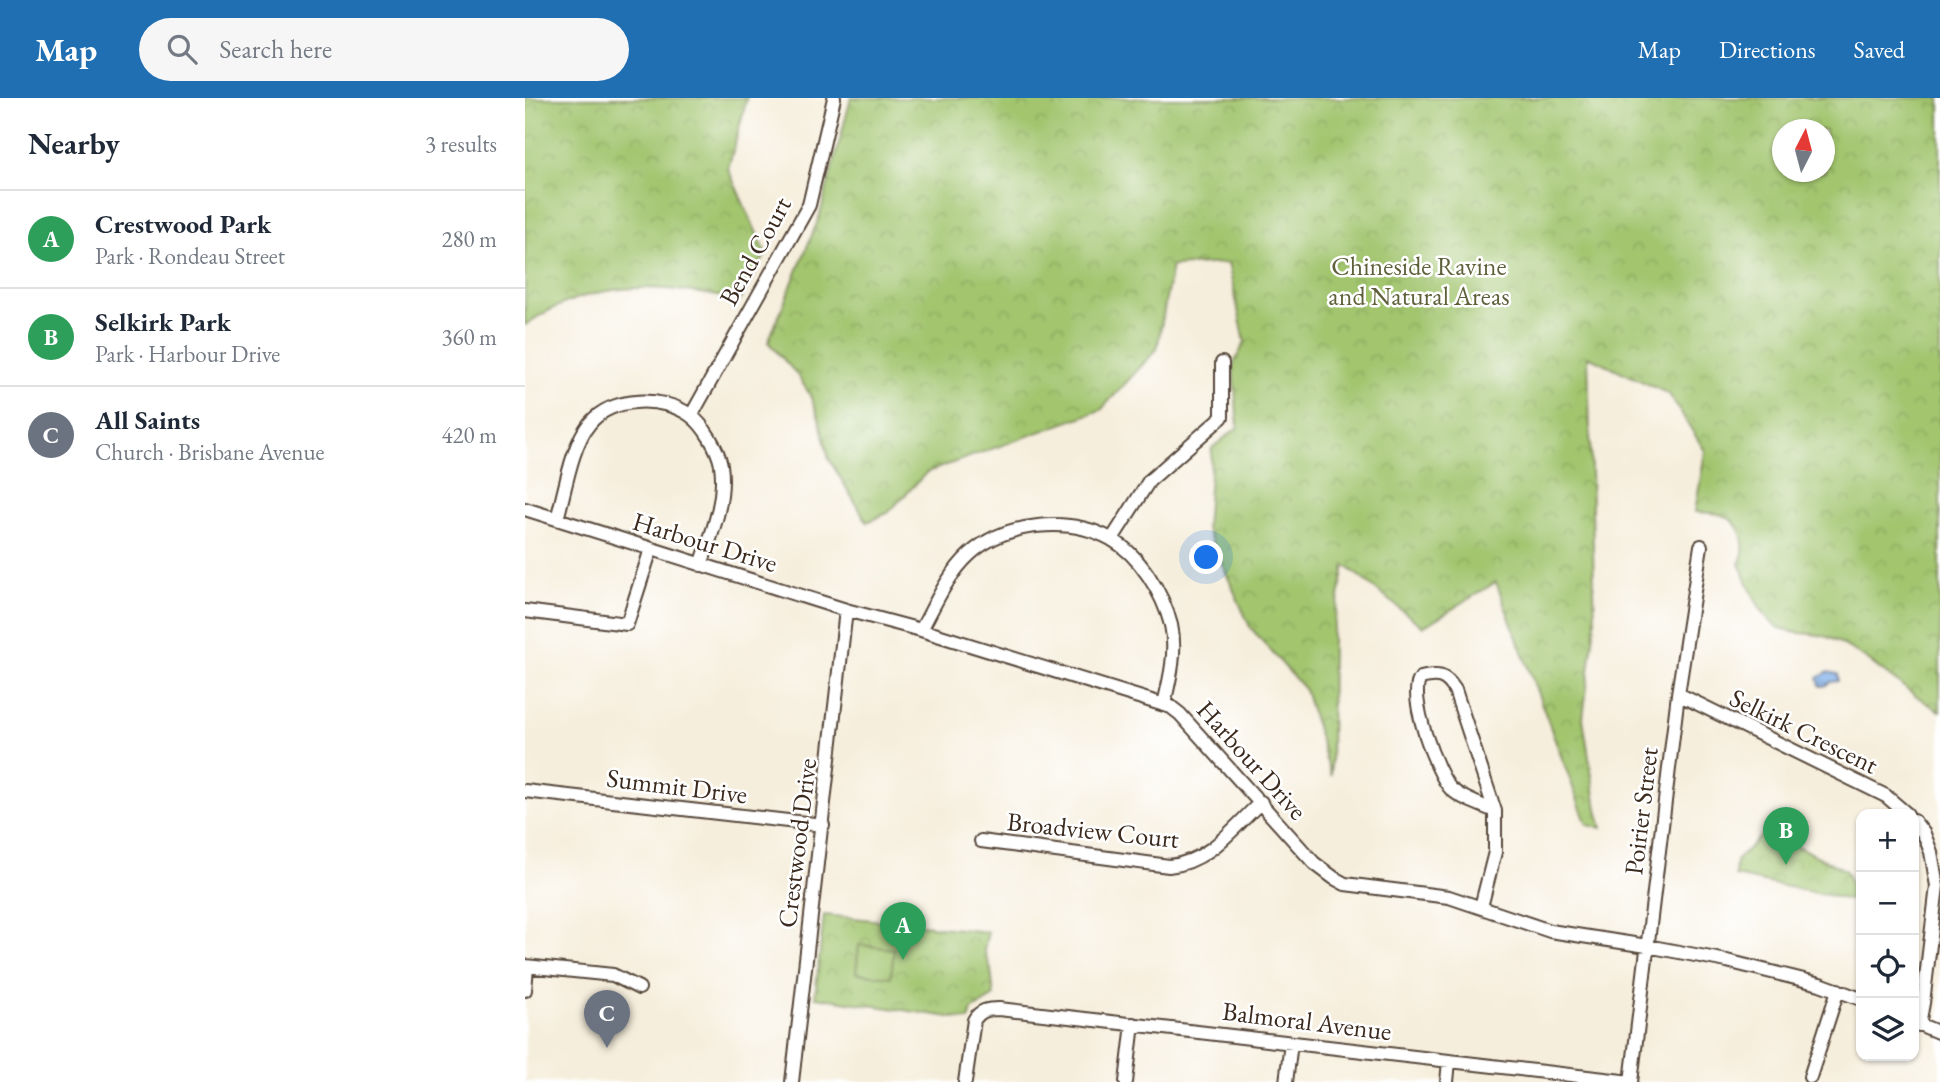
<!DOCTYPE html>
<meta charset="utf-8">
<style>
:root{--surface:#fff;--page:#f6f6f7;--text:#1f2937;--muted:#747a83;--line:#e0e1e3;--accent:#1f6fb2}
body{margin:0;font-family:"EB Garamond",serif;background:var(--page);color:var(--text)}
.controls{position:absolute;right:21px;bottom:21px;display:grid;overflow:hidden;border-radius:14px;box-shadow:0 2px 5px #0004}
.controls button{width:63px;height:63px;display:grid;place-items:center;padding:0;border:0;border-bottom:2px solid var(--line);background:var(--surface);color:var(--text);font:35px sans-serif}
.compass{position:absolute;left:1247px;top:21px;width:63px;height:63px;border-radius:50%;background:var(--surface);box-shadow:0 2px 5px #0004;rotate:6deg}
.you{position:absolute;left:682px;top:460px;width:24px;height:24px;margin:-18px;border:5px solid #fff;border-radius:50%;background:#1a73e8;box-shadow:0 0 0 10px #1a73e833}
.badge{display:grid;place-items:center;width:46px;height:46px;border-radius:50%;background:var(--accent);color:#fff;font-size:23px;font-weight:700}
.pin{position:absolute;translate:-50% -58px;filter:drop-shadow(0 2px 4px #0008)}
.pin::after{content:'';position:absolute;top:37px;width:24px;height:21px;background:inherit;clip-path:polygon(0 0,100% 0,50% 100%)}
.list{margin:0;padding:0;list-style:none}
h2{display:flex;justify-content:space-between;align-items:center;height:91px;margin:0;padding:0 28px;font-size:30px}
h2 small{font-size:23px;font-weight:400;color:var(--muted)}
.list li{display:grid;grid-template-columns:46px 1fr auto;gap:21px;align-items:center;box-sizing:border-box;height:98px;padding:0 28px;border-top:2px solid var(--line)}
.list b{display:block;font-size:26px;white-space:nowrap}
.list p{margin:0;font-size:23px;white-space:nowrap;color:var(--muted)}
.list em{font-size:23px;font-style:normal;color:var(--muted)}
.icon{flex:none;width:38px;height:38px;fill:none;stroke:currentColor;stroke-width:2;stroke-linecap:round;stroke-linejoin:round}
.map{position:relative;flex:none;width:1415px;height:984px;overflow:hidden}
header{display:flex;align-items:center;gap:42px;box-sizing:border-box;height:98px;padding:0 35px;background:var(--accent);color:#fff}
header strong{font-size:33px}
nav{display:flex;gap:38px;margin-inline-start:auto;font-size:24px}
.search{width:490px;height:63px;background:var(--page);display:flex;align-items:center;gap:18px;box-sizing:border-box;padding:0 24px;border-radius:38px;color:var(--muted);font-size:26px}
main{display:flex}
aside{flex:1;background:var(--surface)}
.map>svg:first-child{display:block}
.park{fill:url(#park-crowns);stroke:#6e7846;stroke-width:2;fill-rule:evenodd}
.garden{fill:#a2c56e;stroke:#6e7846;stroke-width:2}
.water{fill:url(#water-waves);stroke:#5c6c84;stroke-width:2}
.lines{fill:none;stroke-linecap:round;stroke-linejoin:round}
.street-casing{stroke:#57473a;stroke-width:16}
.street{stroke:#fff;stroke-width:12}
.labels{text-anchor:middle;stroke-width:5;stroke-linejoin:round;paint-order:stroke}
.street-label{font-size:26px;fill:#3b2a1e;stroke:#fff}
.park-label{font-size:26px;fill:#5f603a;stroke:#fff}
</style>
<header>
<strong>Map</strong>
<div class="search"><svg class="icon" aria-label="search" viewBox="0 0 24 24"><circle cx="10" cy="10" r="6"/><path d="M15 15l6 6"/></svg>Search here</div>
<nav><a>Map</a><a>Directions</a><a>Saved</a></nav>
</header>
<main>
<aside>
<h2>Nearby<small>3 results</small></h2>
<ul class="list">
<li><span class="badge" style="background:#2e9e5b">A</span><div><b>Crestwood Park</b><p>Park · Rondeau Street</p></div><em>280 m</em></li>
<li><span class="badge" style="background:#2e9e5b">B</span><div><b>Selkirk Park</b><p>Park · Harbour Drive</p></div><em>360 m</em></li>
<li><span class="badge" style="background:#6b7280">C</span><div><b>All Saints</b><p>Church · Brisbane Avenue</p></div><em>420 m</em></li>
</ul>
</aside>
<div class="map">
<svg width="1415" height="984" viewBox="0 0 1415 984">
<defs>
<pattern id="park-crowns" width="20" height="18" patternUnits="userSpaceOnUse" patternTransform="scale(1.75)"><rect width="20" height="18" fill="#a2c56e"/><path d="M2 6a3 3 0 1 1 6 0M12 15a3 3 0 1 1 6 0" fill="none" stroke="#8ca95f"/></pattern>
<pattern id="water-waves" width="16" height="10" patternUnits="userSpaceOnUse" patternTransform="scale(1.75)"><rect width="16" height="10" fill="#7eaee9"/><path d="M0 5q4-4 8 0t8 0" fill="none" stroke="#688ebc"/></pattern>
</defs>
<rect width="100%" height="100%" fill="#fff"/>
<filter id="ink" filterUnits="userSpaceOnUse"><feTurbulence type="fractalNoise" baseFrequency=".0143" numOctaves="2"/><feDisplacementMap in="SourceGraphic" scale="14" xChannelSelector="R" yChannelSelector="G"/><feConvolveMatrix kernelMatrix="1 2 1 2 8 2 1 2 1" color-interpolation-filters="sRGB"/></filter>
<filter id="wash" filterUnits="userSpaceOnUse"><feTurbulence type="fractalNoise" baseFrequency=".00686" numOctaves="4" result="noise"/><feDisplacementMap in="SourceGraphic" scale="28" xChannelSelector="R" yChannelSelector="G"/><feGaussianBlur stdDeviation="1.57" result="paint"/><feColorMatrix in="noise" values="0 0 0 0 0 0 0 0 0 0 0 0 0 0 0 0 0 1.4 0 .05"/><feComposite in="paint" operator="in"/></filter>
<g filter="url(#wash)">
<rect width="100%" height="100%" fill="#f6eedc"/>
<path class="park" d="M0 0H222L203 71 241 156 215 202C135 187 71 178 0 227Z
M326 0H1415V613C1377 592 1346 559 1307 541 1291 533 1269 538 1254 530 1233 518 1224 485 1214 466 1224 447 1216 421 1193 416 1186 414 1177 415 1170 414L1180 353 1144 296 1063 258 1070 526 1058 620 1072 711 1077 730 1062 727 971 484 898 529 820 467 807 537 806 678 780 592 725 529 681 430 687 350 713 329 708 267 720 244 703 165 647 168 632 251 576 312 402 374 363 415 342 424 304 361 294 320 284 295 270 274 243 244 294 120ZM1258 32H1300V74H1258Z
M1241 733 1320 772 1327 787 1325 802 1210 778 1211 763Z
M299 817 463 834 459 852 466 872 469 898 447 912 444 922 290 899Z"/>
<path class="garden" d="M334 847 369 851 366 879 331 875Z"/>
<path class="water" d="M1303 574 1313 576V583L1305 584 1300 588H1295L1293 580Z"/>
</g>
<g filter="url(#ink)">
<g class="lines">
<g class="street-casing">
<path id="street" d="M166 318 284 107 309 0
M0 411 321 512 396 532 646 609 655 616 789 765 809 780 820 786 924 799 1025 833 1122 848 1202 863 1295 886 1336 901
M32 421C40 393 47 346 65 325 88 298 138 298 165 317 179 327 193 351 196 367 201 401 187 435 176 467
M587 441 624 383 697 319V265
M0 513 102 526 126 451
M396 532C410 506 423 476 445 456 480 424 544 418 586 441 615 457 638 496 646 527 652 553 645 581 639 606
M1153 596 1361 698 1382 716
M0 693 298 727
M1389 723 1399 736 1406 754 1412 788 1398 905 1394 927
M456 743 644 768C683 765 709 729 736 704
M956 809 970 754V713L930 592C920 576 912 576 896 580 881 595 912 677 926 691 937 701 956 707 970 713
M0 868 88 877 114 890
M0 892 2 869
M1389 924 1415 935
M1285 979 1313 892
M267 984 321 512
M440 984 449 922C455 912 463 911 474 911L1106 984
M601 984 608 926
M761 984 766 945
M922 984 924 963
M1106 984 1153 596 1176 448"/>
</g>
<use href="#street" class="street"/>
</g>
</g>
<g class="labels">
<g class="street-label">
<text transform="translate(230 153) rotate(-61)" y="9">Bend Court</text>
<text transform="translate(180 444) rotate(17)" y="9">Harbour Drive</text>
<text transform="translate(1279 633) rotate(26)" y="9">Selkirk Crescent</text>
<text transform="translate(727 662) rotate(48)" y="9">Harbour Drive</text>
<text transform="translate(152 688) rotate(7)" y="9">Summit Drive</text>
<text transform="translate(1116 713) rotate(-83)" y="9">Poirier Street</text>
<text transform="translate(568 732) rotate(6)" y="9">Broadview Court</text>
<text transform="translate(272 745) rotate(-83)" y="9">Crestwood Drive</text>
<text transform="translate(782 923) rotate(7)" y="9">Balmoral Avenue</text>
</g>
<g class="park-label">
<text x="894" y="177">Chineside Ravine<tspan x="894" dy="30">and Natural Areas</tspan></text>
</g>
</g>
</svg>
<div class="controls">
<button>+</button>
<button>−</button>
<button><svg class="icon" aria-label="locate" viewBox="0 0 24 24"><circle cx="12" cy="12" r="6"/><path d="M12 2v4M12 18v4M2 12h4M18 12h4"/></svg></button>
<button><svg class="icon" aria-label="layers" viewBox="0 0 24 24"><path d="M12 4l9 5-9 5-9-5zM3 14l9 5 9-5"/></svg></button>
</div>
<svg class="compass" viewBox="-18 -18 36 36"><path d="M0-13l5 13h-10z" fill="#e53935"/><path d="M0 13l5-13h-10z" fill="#747a83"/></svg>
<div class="you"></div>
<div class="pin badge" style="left:378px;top:862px;background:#2e9e5b">A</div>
<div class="pin badge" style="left:1261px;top:767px;background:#2e9e5b">B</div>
<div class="pin badge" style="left:82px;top:950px;background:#6b7280">C</div>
</div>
</main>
